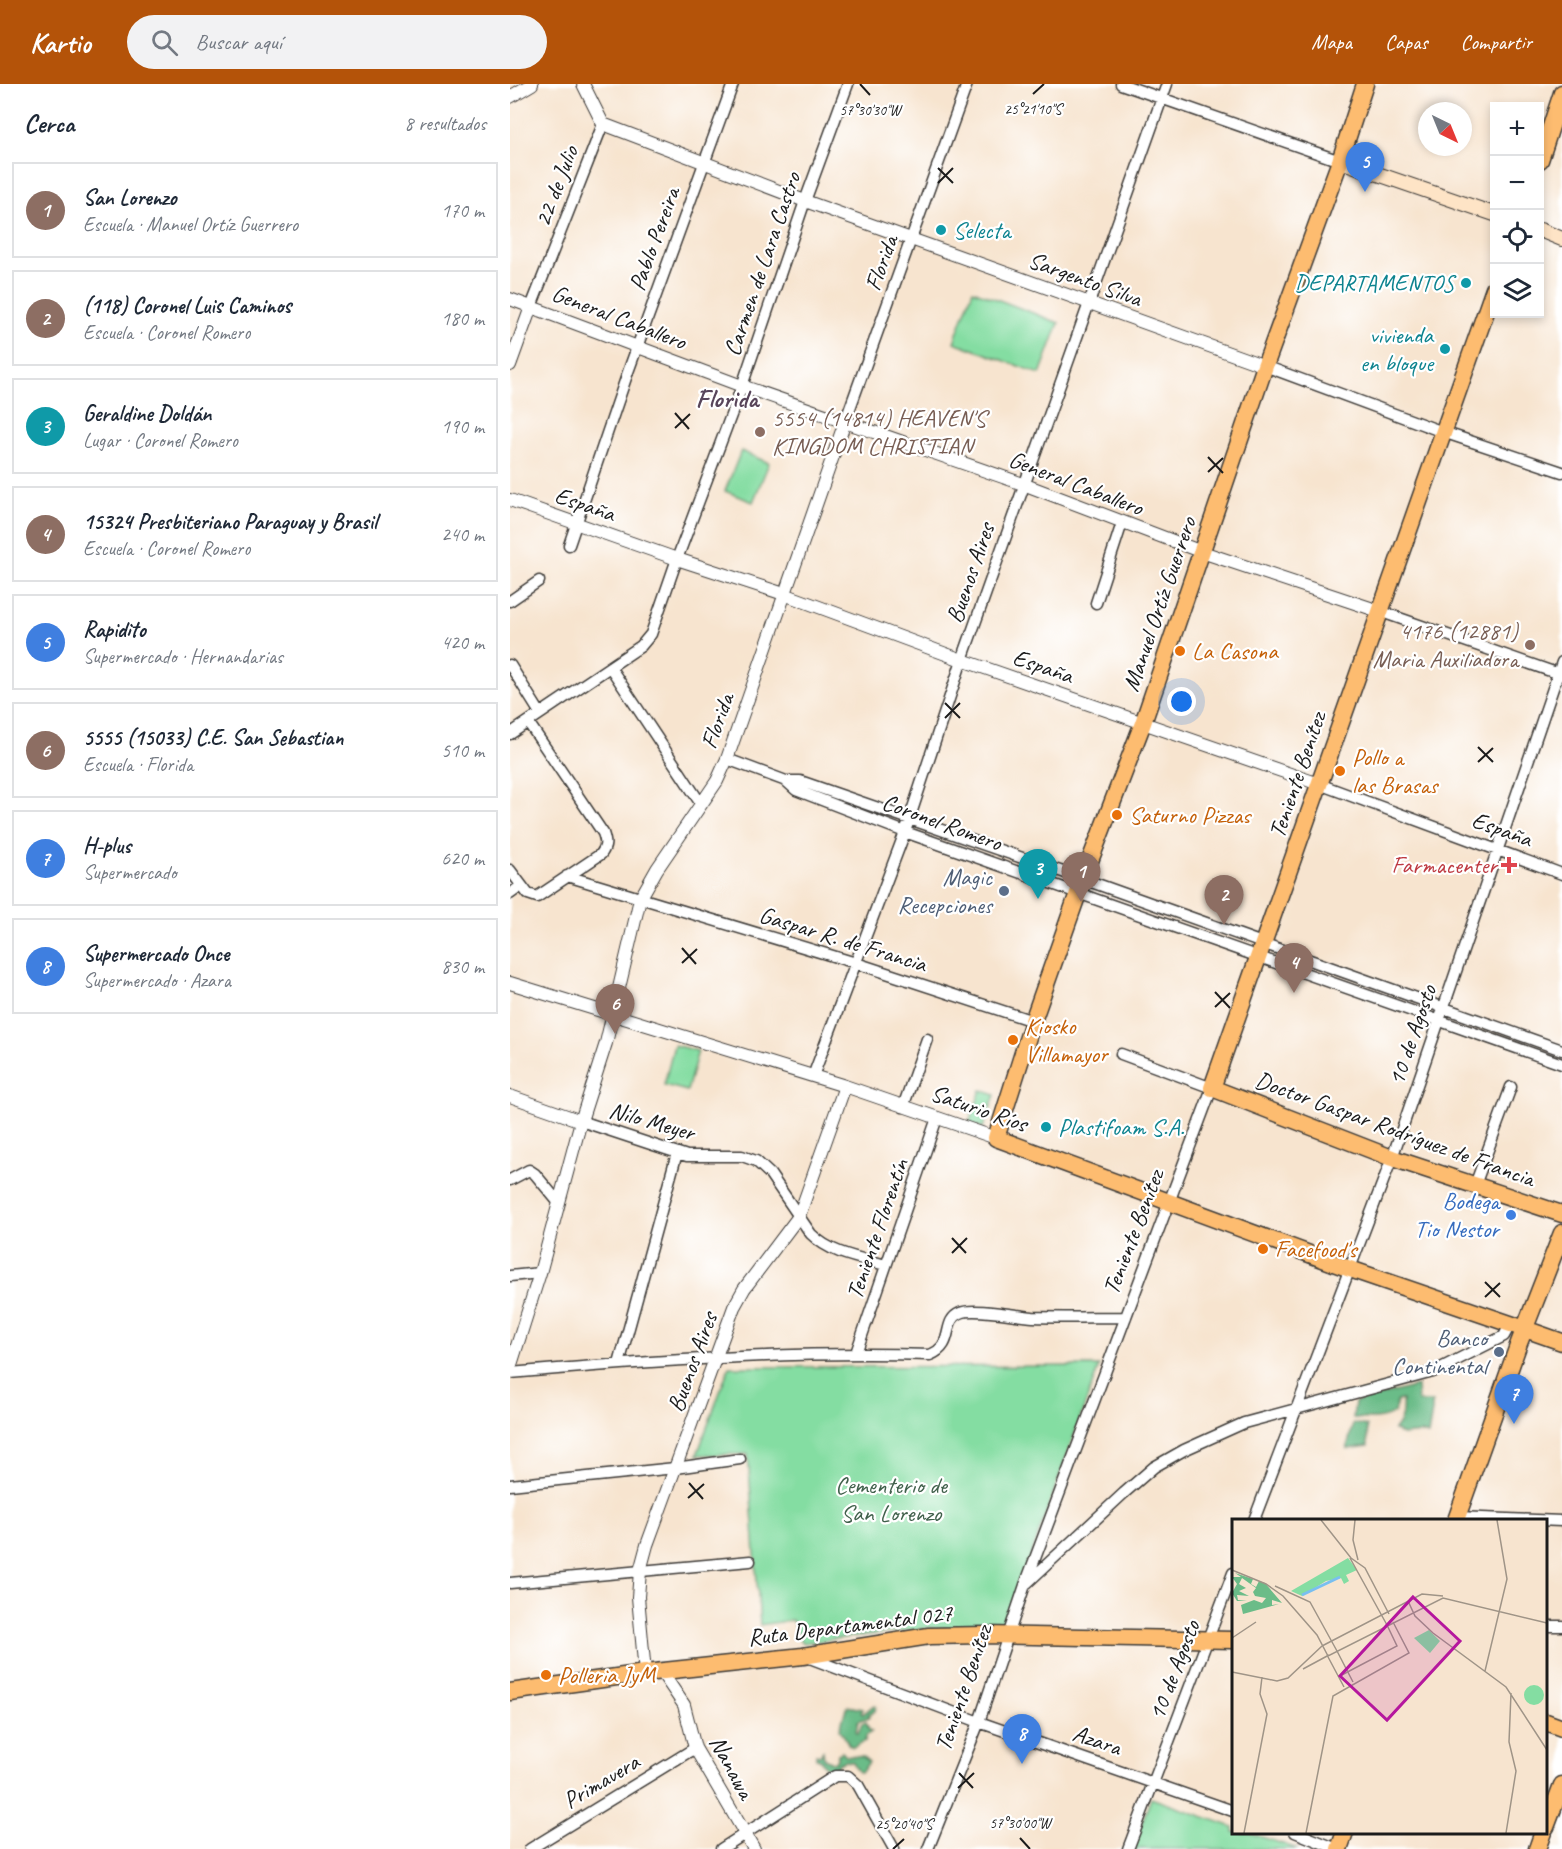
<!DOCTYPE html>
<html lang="es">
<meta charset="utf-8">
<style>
:root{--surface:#fff;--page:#f2f2f3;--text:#1f2937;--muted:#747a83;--line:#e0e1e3;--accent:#b45309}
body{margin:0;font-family:Caveat,sans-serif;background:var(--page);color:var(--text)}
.controls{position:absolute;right:18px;top:18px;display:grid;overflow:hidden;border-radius:0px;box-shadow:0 3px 9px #0003}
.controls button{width:54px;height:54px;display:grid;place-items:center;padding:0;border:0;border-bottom:2px solid var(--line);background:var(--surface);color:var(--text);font:30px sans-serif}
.compass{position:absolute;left:908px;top:18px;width:54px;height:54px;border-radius:50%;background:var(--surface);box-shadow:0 3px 9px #0003;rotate:137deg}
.you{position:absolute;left:672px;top:618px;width:21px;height:21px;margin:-15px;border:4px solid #fff;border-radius:50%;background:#1a73e8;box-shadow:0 0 0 9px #1a73e833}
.badge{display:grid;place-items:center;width:39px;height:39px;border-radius:50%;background:var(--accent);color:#fff;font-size:20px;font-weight:700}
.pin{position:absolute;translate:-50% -50px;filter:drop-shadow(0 2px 3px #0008)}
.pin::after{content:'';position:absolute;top:32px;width:21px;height:18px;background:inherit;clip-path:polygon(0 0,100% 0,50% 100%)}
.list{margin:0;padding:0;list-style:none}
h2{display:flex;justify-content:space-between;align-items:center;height:78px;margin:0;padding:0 24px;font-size:26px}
h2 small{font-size:20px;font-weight:400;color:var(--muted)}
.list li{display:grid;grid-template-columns:39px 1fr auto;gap:18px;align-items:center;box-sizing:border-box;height:96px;margin:0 12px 12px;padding:0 12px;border:2px solid var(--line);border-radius:0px}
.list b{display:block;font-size:22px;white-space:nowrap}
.list p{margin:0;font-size:20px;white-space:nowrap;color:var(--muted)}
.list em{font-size:20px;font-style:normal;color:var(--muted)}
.icon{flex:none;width:33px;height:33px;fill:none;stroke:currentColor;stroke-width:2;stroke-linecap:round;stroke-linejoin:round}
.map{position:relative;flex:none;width:1052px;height:1765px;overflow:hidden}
header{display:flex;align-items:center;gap:36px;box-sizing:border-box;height:84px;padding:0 30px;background:var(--accent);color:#fff}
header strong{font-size:28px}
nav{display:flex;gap:33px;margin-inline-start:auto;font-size:21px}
.search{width:420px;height:54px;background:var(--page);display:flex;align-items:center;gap:15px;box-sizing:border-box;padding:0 21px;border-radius:33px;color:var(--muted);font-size:22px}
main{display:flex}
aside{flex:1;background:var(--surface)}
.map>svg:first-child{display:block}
.green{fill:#84dda2;stroke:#507c5f;stroke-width:1.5}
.forest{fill:#6bbc88;stroke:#446c52;stroke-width:1.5}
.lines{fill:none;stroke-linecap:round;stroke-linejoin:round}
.minor-casing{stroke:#3d3a37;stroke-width:13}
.tertiary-casing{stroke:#3d3a37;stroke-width:14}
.secondary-casing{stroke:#3d3a37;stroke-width:16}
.primary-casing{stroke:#3d3a37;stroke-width:19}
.trunk-casing{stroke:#3d3a37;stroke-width:19}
.minor{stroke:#fff;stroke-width:10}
.tertiary{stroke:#fff;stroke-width:12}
.secondary{stroke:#fee4c6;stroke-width:14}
.primary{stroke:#fdbc70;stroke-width:16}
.trunk{stroke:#fdbc70;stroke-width:16}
.ticks{fill:none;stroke:#1c1c1c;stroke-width:2}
.culture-dot{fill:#0f9aa8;stroke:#fff;stroke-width:2}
.education-dot{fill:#8d6e63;stroke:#fff;stroke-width:2}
.food-dot{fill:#e8710a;stroke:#fff;stroke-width:2}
.health-dot{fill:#e0444e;stroke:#fff;stroke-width:2}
.service-dot{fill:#5c6f8a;stroke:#fff;stroke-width:2}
.shop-dot{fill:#3f7fe0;stroke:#fff;stroke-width:2}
.labels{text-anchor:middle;stroke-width:4.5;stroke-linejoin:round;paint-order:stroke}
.street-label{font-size:24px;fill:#1c1c1c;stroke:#fff}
.culture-label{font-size:24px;fill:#0d838f;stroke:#fff;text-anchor:start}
.education-label{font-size:24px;fill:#785e54;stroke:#fff;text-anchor:start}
.food-label{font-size:24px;fill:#c56008;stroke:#fff;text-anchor:start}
.health-label{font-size:24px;fill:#be3a42;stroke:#fff;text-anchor:end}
.service-label{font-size:24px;fill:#4e5e75;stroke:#fff;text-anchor:end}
.shop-label{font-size:24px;fill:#366cbe;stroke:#fff;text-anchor:end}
.park-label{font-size:24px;fill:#40604b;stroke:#fff}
.neighbourhood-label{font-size:26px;font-weight:bold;fill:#58455a;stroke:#fff}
.inset-river{fill:none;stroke:#79bff0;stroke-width:3}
.inset-road{fill:none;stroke:#9f9487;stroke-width:1.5}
.view{fill:#b5179e;fill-opacity:0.15;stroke:#b5179e;stroke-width:3}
.inset-edge{fill:none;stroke:#1c1c1c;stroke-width:3}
.ticks-label{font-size:15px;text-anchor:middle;fill:#1c1c1c;stroke:#fff;stroke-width:4.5;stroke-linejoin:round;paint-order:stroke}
</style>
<header>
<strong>Kartio</strong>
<div class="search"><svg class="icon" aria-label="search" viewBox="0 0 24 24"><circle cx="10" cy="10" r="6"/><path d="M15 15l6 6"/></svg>Buscar aquí</div>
<nav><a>Mapa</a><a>Capas</a><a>Compartir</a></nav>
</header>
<main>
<aside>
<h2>Cerca<small>8 resultados</small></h2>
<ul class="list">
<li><span class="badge" style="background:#8d6e63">1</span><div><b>San Lorenzo</b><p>Escuela · Manuel Ortíz Guerrero</p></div><em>170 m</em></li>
<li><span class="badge" style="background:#8d6e63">2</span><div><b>(118) Coronel Luis Caminos</b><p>Escuela · Coronel Romero</p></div><em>180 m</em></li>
<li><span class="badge" style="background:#0f9aa8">3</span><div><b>Geraldine Doldán</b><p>Lugar · Coronel Romero</p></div><em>190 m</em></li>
<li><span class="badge" style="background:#8d6e63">4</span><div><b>15324 Presbiteriano Paraguay y Brasil</b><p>Escuela · Coronel Romero</p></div><em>240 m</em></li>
<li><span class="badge" style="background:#3f7fe0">5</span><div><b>Rapidito</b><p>Supermercado · Hernandarias</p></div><em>420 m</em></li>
<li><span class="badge" style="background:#8d6e63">6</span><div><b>5555 (15033) C.E. San Sebastian</b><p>Escuela · Florida</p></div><em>510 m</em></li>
<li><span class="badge" style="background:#3f7fe0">7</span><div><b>H-plus</b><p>Supermercado</p></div><em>620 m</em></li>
<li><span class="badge" style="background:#3f7fe0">8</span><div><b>Supermercado Once</b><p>Supermercado · Azara</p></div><em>830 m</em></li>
</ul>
</aside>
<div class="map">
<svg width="1052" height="1765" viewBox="0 0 1052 1765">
<rect width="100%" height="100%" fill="#fff"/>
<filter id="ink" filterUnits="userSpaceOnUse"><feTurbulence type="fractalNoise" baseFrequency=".0167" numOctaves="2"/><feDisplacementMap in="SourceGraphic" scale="12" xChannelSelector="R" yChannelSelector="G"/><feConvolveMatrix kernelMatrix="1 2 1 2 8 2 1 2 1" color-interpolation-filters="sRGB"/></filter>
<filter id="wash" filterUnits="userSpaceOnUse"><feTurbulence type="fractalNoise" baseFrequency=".008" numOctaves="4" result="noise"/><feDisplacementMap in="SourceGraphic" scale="24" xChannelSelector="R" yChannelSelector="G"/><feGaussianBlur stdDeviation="1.35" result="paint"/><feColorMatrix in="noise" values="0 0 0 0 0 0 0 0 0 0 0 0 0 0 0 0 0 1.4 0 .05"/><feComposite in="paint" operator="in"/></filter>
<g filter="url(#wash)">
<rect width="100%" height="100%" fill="#f7e4cf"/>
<path class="green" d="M463 206 549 239 530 290 444 258Z
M231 367 259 379 243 418 215 407Z
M164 961 188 967 177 1007 154 1001Z
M471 1006 485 1011 473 1044 459 1039Z
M589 1282 495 1543 420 1544 292 1559 282 1536 250 1541 238 1370 187 1371 219 1283Z
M641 1714 723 1743V1748L740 1749 788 1765H622Z"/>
<path class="forest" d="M907 1302 908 1318H922V1328L918 1351 912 1349 892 1351 884 1346C892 1337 893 1328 892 1316L887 1317 884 1329C873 1337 857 1335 843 1334L845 1318Z
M843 1339 857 1342 858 1362 837 1365Z
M364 1621 366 1622 365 1627 359 1630V1633L348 1637 346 1647 348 1649 352 1639 356 1638 359 1646 362 1647 356 1652 355 1657 343 1663 339 1661 330 1645 336 1624 338 1622 353 1625 351 1629 353 1630Z
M313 1667 314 1674 324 1679 327 1675 328 1670 332 1668 336 1672 353 1673 359 1678 351 1689 348 1687 343 1678 335 1677 328 1680 329 1688 324 1690 320 1684H316L310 1675 306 1674V1670L310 1671Z"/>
</g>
<g filter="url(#ink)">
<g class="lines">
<g class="minor-casing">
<path id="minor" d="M611 0 830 77
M21 223 93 40
M755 282 933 348 1052 388
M335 338 457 0
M59 461 118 288 223 0
M0 517 29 497
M586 519 612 439
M869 527 1052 591
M0 581 30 629
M100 583 191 720
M0 650 131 562 141 550 167 475 232 302 295 117 338 0
M217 675 276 697H290L573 795 1052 966
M276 697 286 706 395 748 1052 980
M809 700 1052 790
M0 786 18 810 27 813 91 770C97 762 96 758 93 749L18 638
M57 792 346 879 523 937
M0 810 11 802
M303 992 395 748 452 576 657 0
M393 1023 417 955
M71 1037 177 1072H232L246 1077 260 1090 301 1150C321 1170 350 1174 376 1181
M0 1096 19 1086 25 1090 49 1119
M965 1101 1001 1003
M0 1192 30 1189
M346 1269 427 1034
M109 1280 167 1069
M0 1289C139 1277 280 1267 420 1271 446 1261 431 1237 450 1229 463 1223 507 1232 523 1233 554 1234 585 1233 616 1233
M0 1401 165 1384 230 1375
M947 1433 1052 1437
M744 1436 882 1074 1052 578
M0 1499 240 1477
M517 1499 614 1409 644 1383 674 1366 734 1339 923 1288 994 1252 1001 1239
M1036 1542H1052
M297 1573 469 1638 723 1727
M785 1748 827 1765
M20 1765 185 1664
M211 1765 325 1692H338L348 1701 384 1765
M418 1765 469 1638 515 1501 702 1004 611 970
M618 1765 723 1489"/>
</g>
<g class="tertiary-casing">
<path id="tertiary" d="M73 0 93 40 295 117 755 282
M0 13 22 0
M0 215 232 302 513 400 692 468 869 527
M0 281 21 223
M0 416 167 475 274 510 452 576 809 700
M0 899 335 1002 486 1054
M0 1012 71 1037
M0 1284 30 1189 71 1037 96 959 130 815 147 785 207 697 217 675 335 338
M151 1587 174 1621 185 1664 244 1765
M135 1589 128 1513 130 1487 137 1461 224 1223 234 1205 289 1132 335 1002"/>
</g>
<g class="secondary-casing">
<path id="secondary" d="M830 77 984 130
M1030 146 1052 155"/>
</g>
<g class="primary-casing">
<path id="primary" d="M855 0 830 77 755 282 633 639 573 795 523 937 486 1054 840 1185 1015 1245
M1030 76 1052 9
M984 205C889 471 797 738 702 1004L882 1074 1052 1130
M0 1608 135 1589 293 1572 419 1552 476 1551 723 1556
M1036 1638 1052 1644"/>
</g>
<g class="trunk-casing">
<path id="trunk" d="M1015 1245 1052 1258
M946 1436 1009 1259 1052 1149
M1036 1743 1052 1701
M829 1765 835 1748
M1027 1765 1033 1748"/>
</g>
<use href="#minor" class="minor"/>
<use href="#tertiary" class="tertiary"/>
<use href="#secondary" class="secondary"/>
<use href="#primary" class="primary"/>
<use href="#trunk" class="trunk"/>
</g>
</g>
<path class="ticks" d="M350 0 360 11M523 10 534 0M428 84 443 99M428 99 443 84M165 329 179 345M165 344 180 330M698 373 713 389M698 388 713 374M435 619 450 634M435 634 450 619M968 663 983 678M968 678 983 664M172 864 186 880M172 879 187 865M705 908 720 924M705 923 720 909M442 1154 456 1169M442 1169 457 1154M975 1198 990 1213M975 1213 990 1199M179 1399 193 1415M178 1414 194 1400M449 1689 463 1704M448 1704 464 1689M510 1754 520 1765M383 1765 394 1755"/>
<g class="culture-dot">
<circle cx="431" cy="146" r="6"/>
<circle cx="956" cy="199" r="6"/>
<circle cx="935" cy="265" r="6"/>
<circle cx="536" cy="1043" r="6"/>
</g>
<g class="education-dot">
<circle cx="250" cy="348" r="6"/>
<circle cx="1020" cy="561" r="6"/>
</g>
<g class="food-dot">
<circle cx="670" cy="567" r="6"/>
<circle cx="830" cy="687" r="6"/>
<circle cx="607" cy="731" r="6"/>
<circle cx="503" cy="956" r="6"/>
<circle cx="753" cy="1165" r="6"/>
<circle cx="36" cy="1591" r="6"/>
</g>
<path class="health-dot" d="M996 772h6v6h6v6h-6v6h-6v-6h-6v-6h6z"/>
<g class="service-dot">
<circle cx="494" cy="807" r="6"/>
<circle cx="989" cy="1268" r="6"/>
</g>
<circle class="shop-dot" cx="1001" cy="1131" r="6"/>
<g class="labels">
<g class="street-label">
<text transform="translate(46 102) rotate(-69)" y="8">22 de Julio</text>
<text transform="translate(144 155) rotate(-70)" y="8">Pablo Pereira</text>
<text transform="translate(371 179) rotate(-70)" y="8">Florida</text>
<text transform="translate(252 180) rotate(-71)" y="8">Carmen de Lara Castro</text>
<text transform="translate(575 195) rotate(20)" y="8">Sargento Silva</text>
<text transform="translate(109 233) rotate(21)" y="8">General Caballero</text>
<text transform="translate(566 399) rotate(21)" y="8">General Caballero</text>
<text transform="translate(75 420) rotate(19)" y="8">España</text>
<text transform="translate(460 489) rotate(-71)" y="8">Buenos Aires</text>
<text transform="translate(649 520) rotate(-71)" y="8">Manuel Ortíz Guerrero</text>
<text transform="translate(533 582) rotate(19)" y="8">España</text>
<text transform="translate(207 637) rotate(-70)" y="8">Florida</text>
<text transform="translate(787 691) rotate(-71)" y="8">Teniente Benítez</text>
<text transform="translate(432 738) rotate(20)" y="8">Coronel Romero</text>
<text transform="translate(992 745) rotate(20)" y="8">España</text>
<text transform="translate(333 855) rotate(17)" y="8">Gaspar R. de Francia</text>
<text transform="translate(902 951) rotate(-71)" y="8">10 de Agosto</text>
<text transform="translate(469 1024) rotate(19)" y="8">Saturio Ríos</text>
<text transform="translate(142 1037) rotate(16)" y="8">Nilo Meyer</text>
<text transform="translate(885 1045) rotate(20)" y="8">Doctor Gaspar Rodríguez de Francia</text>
<text transform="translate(367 1145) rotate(-71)" y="8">Teniente Florentín</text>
<text transform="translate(623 1148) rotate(-69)" y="8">Teniente Benítez</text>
<text transform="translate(182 1278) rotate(-70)" y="8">Buenos Aires</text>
<text transform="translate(340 1541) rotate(-7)" y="8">Ruta Departamental 027</text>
<text transform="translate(664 1586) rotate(-69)" y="8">10 de Agosto</text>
<text transform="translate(453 1604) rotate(-71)" y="8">Teniente Benítez</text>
<text transform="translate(587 1656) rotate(19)" y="8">Azara</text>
<text transform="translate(222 1683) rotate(62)" y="8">Nanawa</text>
<text transform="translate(91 1697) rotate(-31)" y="8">Primavera</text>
</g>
<g class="culture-label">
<text x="443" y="154">Selecta</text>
<text x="944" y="207" text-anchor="end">DEPARTAMENTOS</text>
<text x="923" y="259" text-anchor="end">vivienda<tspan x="923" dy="28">en bloque</tspan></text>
<text x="548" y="1051">Plastifoam S.A.</text>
</g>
<g class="education-label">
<text x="262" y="342">5554 (14814) HEAVEN'S<tspan x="262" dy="28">KINGDOM CHRISTIAN</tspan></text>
<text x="1008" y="555" text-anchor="end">4176 (12881)<tspan x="1008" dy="28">Maria Auxiliadora</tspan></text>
</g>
<g class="food-label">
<text x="682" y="575">La Casona</text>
<text x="842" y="681">Pollo a<tspan x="842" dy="28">las Brasas</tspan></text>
<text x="619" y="739">Saturno Pizzas</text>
<text x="515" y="950">Kiosko<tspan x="515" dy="28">Villamayor</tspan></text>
<text x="765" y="1173">Facefood's</text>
<text x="48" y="1599">Polleria JyM</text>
</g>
<g class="health-label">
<text x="987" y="789">Farmacenter</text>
</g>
<g class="service-label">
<text x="482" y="801">Magic<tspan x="482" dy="28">Recepciones</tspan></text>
<text x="977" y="1262">Banco<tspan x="977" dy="28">Continental</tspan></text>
</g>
<g class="shop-label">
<text x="989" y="1125">Bodega<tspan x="989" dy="28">Tio Nestor</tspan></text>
</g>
<g class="park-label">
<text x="381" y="1409">Cementerio de<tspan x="381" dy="28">San Lorenzo</tspan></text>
</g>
<g class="neighbourhood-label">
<text x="217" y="323">Florida</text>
</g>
</g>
<g transform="translate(722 1435)">
<rect width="315" height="315" fill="#f7e4cf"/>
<path d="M116 39 125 51 114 56 117 62 112 65 109 59 94 62 70 77 59 72ZM197 111 208 122 198 134 182 119ZM292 176a10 10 0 1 1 20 0a10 10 0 1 1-20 0Z" fill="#84dda2"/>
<path d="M3 54 21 60 19 65 24 68 27 62 33 64 50 84 40 81V86L47 85 11 95 9 86 22 81 30 84 34 79 23 77 21 73 24 69 10 59 7 65 14 69 7 72 17 77 5 76 6 81 15 82H5L0 74 5 65 0 58H9Z" fill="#6bbc88"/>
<path class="inset-river" d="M70 76 108 58"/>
<path class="inset-road" d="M89 1 119 39 133 49 157 95M123 1 121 21 126 41M118 39 155 106M0 51 34 65 51 77 85 116 96 137 211 79 315 104M43 67 78 83 105 132M176 82 183 97 201 114 274 168 315 231M0 119 24 103M90 127 190 75 211 77M105 132 121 163M95 136 112 168M71 150 97 136M253 152 275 60 265 1M0 153 45 162 56 159 90 127M106 158 165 127 155 106M12 314 35 195 28 175 30 158M74 314 101 177 177 134 161 103M274 314 284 252 277 223 279 174"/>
<path class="view" d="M181 78 228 122 155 201 108 157Z"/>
<rect width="315" height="315" class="inset-edge"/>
</g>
<g class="ticks-label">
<text x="523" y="30">25°21'10"S</text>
<text x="360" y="31">57°30'30"W</text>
<text x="510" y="1744">57°30'00"W</text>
<text x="394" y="1745">25°20'40"S</text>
</g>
</svg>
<div class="controls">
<button>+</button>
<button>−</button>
<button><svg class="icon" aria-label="locate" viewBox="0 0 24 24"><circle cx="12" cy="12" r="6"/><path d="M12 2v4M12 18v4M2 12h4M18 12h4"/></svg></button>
<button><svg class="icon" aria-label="layers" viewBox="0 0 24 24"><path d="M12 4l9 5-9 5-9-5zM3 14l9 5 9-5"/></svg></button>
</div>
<svg class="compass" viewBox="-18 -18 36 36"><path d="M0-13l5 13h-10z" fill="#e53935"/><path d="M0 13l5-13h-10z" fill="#747a83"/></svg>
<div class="you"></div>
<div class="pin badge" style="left:571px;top:818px;background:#8d6e63">1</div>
<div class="pin badge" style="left:714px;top:841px;background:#8d6e63">2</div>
<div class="pin badge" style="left:528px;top:815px;background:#0f9aa8">3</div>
<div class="pin badge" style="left:784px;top:909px;background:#8d6e63">4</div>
<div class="pin badge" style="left:855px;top:108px;background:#3f7fe0">5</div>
<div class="pin badge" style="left:105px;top:950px;background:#8d6e63">6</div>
<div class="pin badge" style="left:1004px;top:1340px;background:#3f7fe0">7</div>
<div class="pin badge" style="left:512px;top:1680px;background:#3f7fe0">8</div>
</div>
</main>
